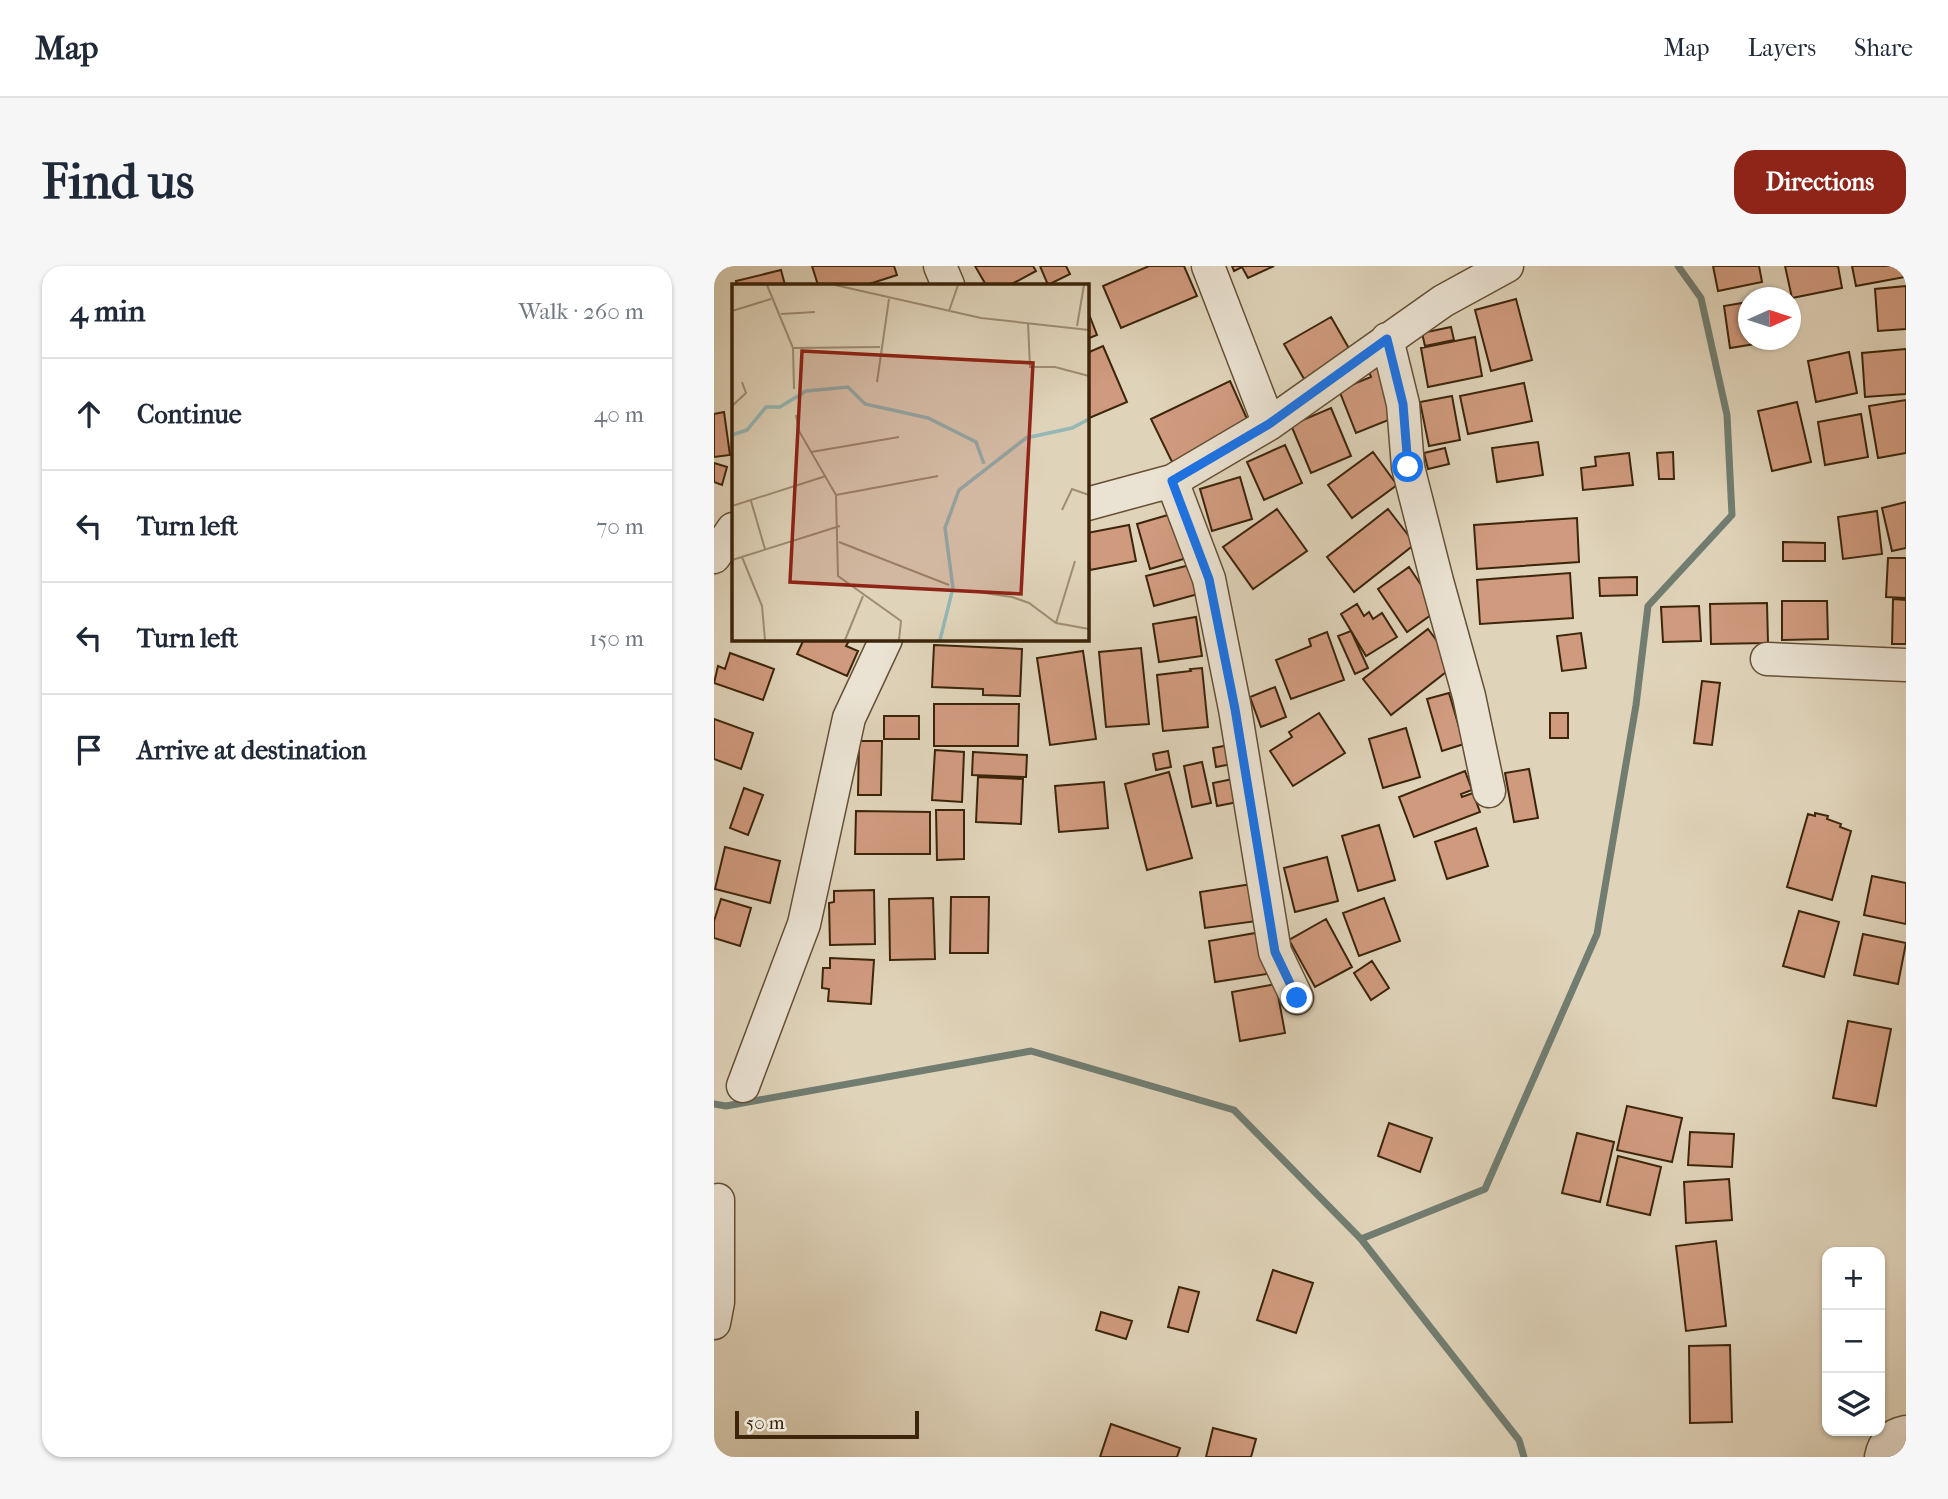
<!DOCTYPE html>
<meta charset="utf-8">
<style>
:root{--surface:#fff;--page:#f6f6f7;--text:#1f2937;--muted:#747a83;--line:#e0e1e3;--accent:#8f2418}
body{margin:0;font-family:"IM FELL French Canon",serif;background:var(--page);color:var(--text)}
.controls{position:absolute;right:21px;bottom:21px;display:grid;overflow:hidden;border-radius:14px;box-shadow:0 2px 5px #0004}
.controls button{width:63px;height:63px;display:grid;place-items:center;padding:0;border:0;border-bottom:2px solid var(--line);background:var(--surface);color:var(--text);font:35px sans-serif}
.compass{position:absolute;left:1024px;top:21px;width:63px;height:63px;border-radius:50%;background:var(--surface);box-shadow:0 2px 5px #0004;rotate:87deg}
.scale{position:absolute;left:21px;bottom:18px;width:184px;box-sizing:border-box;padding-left:7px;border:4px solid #3c250a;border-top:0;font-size:19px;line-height:24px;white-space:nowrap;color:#3c250a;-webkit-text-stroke:5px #eae2d2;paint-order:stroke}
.stop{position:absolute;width:21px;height:21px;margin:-16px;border:5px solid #1a73e8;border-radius:50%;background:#fff}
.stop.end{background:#1a73e8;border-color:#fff;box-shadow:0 2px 7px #0008}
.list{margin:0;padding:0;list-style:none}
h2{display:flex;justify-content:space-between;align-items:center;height:91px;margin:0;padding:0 28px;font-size:30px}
h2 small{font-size:23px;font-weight:400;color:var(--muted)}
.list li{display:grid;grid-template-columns:46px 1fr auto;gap:21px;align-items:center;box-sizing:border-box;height:112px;padding:0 28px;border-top:2px solid var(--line)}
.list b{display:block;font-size:26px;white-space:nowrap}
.list em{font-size:23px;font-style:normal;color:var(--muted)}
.icon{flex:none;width:38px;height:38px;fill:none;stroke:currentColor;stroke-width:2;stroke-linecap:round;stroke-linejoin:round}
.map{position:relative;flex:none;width:1192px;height:1191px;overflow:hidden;border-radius:21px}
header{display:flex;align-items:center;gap:42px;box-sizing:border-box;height:98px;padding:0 35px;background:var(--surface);border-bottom:2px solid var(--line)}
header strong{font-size:33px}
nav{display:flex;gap:38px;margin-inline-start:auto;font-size:24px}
.intro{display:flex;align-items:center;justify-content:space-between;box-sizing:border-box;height:168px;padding:0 42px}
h1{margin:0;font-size:49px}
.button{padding:18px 32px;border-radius:21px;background:var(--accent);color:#fff;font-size:24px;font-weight:700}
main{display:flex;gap:42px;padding:0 42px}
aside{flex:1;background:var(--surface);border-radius:21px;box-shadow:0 2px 5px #0004}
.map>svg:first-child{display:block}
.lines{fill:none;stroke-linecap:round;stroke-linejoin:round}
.stream{stroke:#717d71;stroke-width:7}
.building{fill:#d09a7e;stroke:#3c250a;stroke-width:2}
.minor-casing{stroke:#655036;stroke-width:35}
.minor{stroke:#eae2d2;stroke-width:32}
.route{stroke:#1a73e8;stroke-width:9}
.inset-river{fill:none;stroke:#95b7b5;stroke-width:3.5}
.inset-road{fill:none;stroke:#9e8d73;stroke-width:2}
.view{fill:#8f2418;fill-opacity:0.15;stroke:#8f2418;stroke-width:3.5}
.inset-edge{fill:none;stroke:#3c250a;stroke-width:3.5}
</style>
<header>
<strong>Map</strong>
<nav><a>Map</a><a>Layers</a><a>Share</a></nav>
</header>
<div class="intro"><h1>Find us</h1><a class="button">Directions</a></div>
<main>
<aside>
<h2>4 min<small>Walk · 260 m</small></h2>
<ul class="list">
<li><svg class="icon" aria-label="ahead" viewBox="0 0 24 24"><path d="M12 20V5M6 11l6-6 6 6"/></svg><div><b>Continue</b></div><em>40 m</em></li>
<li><svg class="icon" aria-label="left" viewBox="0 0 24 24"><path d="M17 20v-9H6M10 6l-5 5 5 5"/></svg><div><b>Turn left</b></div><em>70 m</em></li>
<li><svg class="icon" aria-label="left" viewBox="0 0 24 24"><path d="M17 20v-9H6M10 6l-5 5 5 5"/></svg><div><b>Turn left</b></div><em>150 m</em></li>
<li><svg class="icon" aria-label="arrive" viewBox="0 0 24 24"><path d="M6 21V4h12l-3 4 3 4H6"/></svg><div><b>Arrive at destination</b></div></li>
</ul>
</aside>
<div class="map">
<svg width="1192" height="1191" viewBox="0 0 1192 1191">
<rect width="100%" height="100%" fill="#dfd3b9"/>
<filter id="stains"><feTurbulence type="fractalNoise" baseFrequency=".00286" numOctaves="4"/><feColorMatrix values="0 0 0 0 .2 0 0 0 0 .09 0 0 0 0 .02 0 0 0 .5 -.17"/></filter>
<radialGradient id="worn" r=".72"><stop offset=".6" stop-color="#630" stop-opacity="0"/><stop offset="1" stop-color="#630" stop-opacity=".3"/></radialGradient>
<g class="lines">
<path class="stream" d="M0 838 12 840 317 785 520 844 647 973 805 1174 810 1191
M647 973 771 923 883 668 922 439 934 340 1018 249 1013 149 987 32 964 0"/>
</g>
<path class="building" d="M98 0H180L183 9 152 19H104Z
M261 0H319L322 5 296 19H272Z
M326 0H352L356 8 334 19Z
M435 0H470L483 30 407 62 389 20Z
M518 0H560L534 12 528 1 520 5Z
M999 0H1045L1048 16 1004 25Z
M1071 0H1124L1128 22 1078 32Z
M1138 0H1189L1191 11 1142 20Z
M67 4 71 19H23L22 15Z
M1192 20V63L1164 65 1161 23Z
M802 33 818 94 777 105 761 44Z
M1034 36V74H1066L1016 82 1010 40Z
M373 43 383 69 373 73Z
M617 51 637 86 590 113 570 78Z
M737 61 740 74 711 80 708 67Z
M761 71 768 110 714 121 707 82Z
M389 80 413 136 373 153V87Z
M1192 83V128L1151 131 1148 87Z
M1135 86 1143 127 1102 136 1094 95Z
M667 98 687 149 642 167 625 124 657 111 654 103Z
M516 115 538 164 460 200 437 153Z
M810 117 818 155 754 168 746 130Z
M738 130 746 174 715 180 706 136Z
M1192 134V187L1164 192 1155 140Z
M1083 136 1097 196 1058 205 1044 145Z
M617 142 637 190 597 207 577 159Z
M10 146 16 189 0 191V148Z
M1147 148 1154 191 1111 199 1104 156Z
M824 176 829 209 783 216 778 182Z
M571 179 588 217 550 234 533 196Z
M731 182 735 198 714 203 710 187Z
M659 186 683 219 638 252 614 219Z
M959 186 960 213H945L943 187Z
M915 187 919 219 869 224 867 202 882 200 881 191Z
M0 197 13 201 8 219 0 216Z
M526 211 538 253 498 265 486 223Z
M1192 236V282L1178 285 1168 242Z
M563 243 593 285 539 323 509 281Z
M674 243 701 278 640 326 613 291Z
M1163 245 1168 288 1129 293 1124 251Z
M464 246 476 291 436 303 423 258Z
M863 252 865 296 763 303 760 259Z
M415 259 422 295 376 304 373 267Z
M1069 276 1111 277V295H1069Z
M1174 292H1192V332L1172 331Z
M476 299 484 328 440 340 432 310Z
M695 301 724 344 693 366 664 323Z
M856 307 859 352 766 358 763 314Z
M923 311V329L886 330 885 312Z
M1179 333 1192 334V378H1178Z
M1068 335H1113L1114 373 1068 374Z
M1053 337 1054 377 997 378 996 338Z
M643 338 650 350 655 346 659 353 668 347 683 371 652 390 627 348Z
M985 340 987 375 949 376 947 341Z
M482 351 488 390 445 396 439 358Z
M714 363 741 399 677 449 649 413Z
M637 365 654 402 641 408 624 370Z
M613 366 630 414 577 433 562 394 597 380 595 373Z
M867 367 872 402 848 405 843 370Z
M90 373H136L132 380 144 385 133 410 83 388Z
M220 379 308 383 306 430 269 429V423L218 421Z
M427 382 435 458 392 461 385 386Z
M369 385 382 473 336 479 323 392Z
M16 387 60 403 49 434 0 417 4 400 11 403Z
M488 402 494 461 449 465 443 409 477 405 476 403Z
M988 415 1006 417 998 479 980 477Z
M561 421 572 451 547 461 536 431Z
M735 427 750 478 728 485 713 433Z
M220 438H305L304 480H220Z
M605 447 631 487 579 520 556 485 578 471 575 466Z
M836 447H854V472H836Z
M170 450H205V473H170Z
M0 453 39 467 27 503 0 493Z
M692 462 706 511 669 522 655 473Z
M145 475H168L167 529H144Z
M515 479 518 498 502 501 499 482Z
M221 484 250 486 248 536 218 534Z
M454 485 457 501 442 504 439 488Z
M259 486 313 489 312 511 258 509Z
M488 496 497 537 478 541 470 500Z
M815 503 824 552 800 556 791 507Z
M751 505 758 524 747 528 748 531 759 527 766 546 700 571 685 531Z
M455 506 478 592 433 604 411 518Z
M264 511 309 513 307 558 262 556Z
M519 513 524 536 503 540 499 517Z
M390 516 394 562 345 566 341 520Z
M30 522 49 529 34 569 16 562Z
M222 544H250V593L223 594Z
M142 545 216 546V588H141Z
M1101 547 1114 550 1113 553 1127 558 1126 561 1137 565 1118 634 1073 621 1094 548 1101 550Z
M665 559 681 614 644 625 628 570Z
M762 562 774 600 733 613 721 576Z
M11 581 66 595 56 637 1 623Z
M613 591 624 635 581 646 570 602Z
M1158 610 1192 617V658L1150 649Z
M538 618 543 655 491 662 486 626Z
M160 624 161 678 116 679 115 637 120 636V625Z
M237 631H275L274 687H236Z
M219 632 221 693 176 694 175 633Z
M670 632 686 675 645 690 629 647Z
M7 633 37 642 26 680 0 672V655Z
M1085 645 1125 656 1110 711 1069 700Z
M612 653 638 701 601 721 575 674Z
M547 666 553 708 501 716 495 675Z
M1149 668 1192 677 1184 718 1140 709Z
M116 692 160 694 157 738 114 735 115 723 108 722 109 702H116Z
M658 695 675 722 657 734 640 707Z
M562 718 571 767 526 775 518 726Z
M1134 755 1177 763 1162 840 1119 832Z
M913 840 968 852 958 896 903 884Z
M675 857 718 872 706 906 664 890Z
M976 866 1020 868 1018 901 974 899Z
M863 867 900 876 886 936 848 927Z
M904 890 947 901 936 949 893 939Z
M1015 913 1018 954 972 957 970 916Z
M1002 975 1012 1060 972 1065 962 980Z
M559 1004 599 1017 582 1067 543 1054Z
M465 1021 485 1026 474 1066 454 1061Z
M387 1046 418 1055 412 1073 382 1064Z
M1016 1079 1018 1156 976 1157 975 1080Z
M397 1158 466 1182 463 1191H386Z
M499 1162 542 1173 537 1191H492Z"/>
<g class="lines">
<g class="minor-casing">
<path id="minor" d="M226 0 234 19
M494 0 555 158
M673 73 689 138 694 201 723 315 755 430 775 525
M458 215 495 313 521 443 561 686 583 732
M373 238 458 215 555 158 729 35 793 0
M0 291 19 263
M1053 393 1192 399
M29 820 90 658 135 452 172 373
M0 1057 4 1036V934
M1167 1191C1170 1176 1177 1169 1192 1166"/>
</g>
<use href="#minor" class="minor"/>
</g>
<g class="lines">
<path class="route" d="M583 732 561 686 521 443 495 313 458 215 555 158 673 73 689 138 694 201"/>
</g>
<g transform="translate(18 18)">
<rect width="357" height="357" fill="#dfd3b9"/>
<path class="inset-river" d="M0 151 15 146 34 123H48L74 107 116 103 133 120 196 134 244 158 252 180M208 356 221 304 213 244 227 206 294 154 340 144 357 135"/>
<path class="inset-road" d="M35 1 61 64 62 105M103 1 249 34 357 46M0 27 39 15M217 27 226 1M49 30 83 28M296 39 298 83H323L357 92M345 42 352 1M61 64 148 63M145 98 157 15M0 122 14 109 10 98M64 131 67 147 104 211 106 292 169 337 167 356M79 168 167 153M104 211 206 192M19 217 33 265M0 222 94 192M330 226 340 205 357 211M107 258 217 301M10 273 30 322 33 356M0 276 108 242M239 307 280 313 297 319 324 339 357 345M324 339 343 277M113 356 131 312"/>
<path class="view" d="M70 67 301 79 289 310 58 298Z"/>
<rect width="357" height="357" class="inset-edge"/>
</g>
<rect width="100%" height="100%" filter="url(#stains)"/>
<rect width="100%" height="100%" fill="url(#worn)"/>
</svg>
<div class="controls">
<button>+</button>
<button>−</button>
<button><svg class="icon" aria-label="layers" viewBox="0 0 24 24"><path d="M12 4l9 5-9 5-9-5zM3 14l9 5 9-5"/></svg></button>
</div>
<svg class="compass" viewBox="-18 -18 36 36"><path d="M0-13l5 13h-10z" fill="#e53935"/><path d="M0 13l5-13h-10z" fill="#747a83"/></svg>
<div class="scale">50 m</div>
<div class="stop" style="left:694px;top:201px"></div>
<div class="stop end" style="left:583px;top:732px"></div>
</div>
</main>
